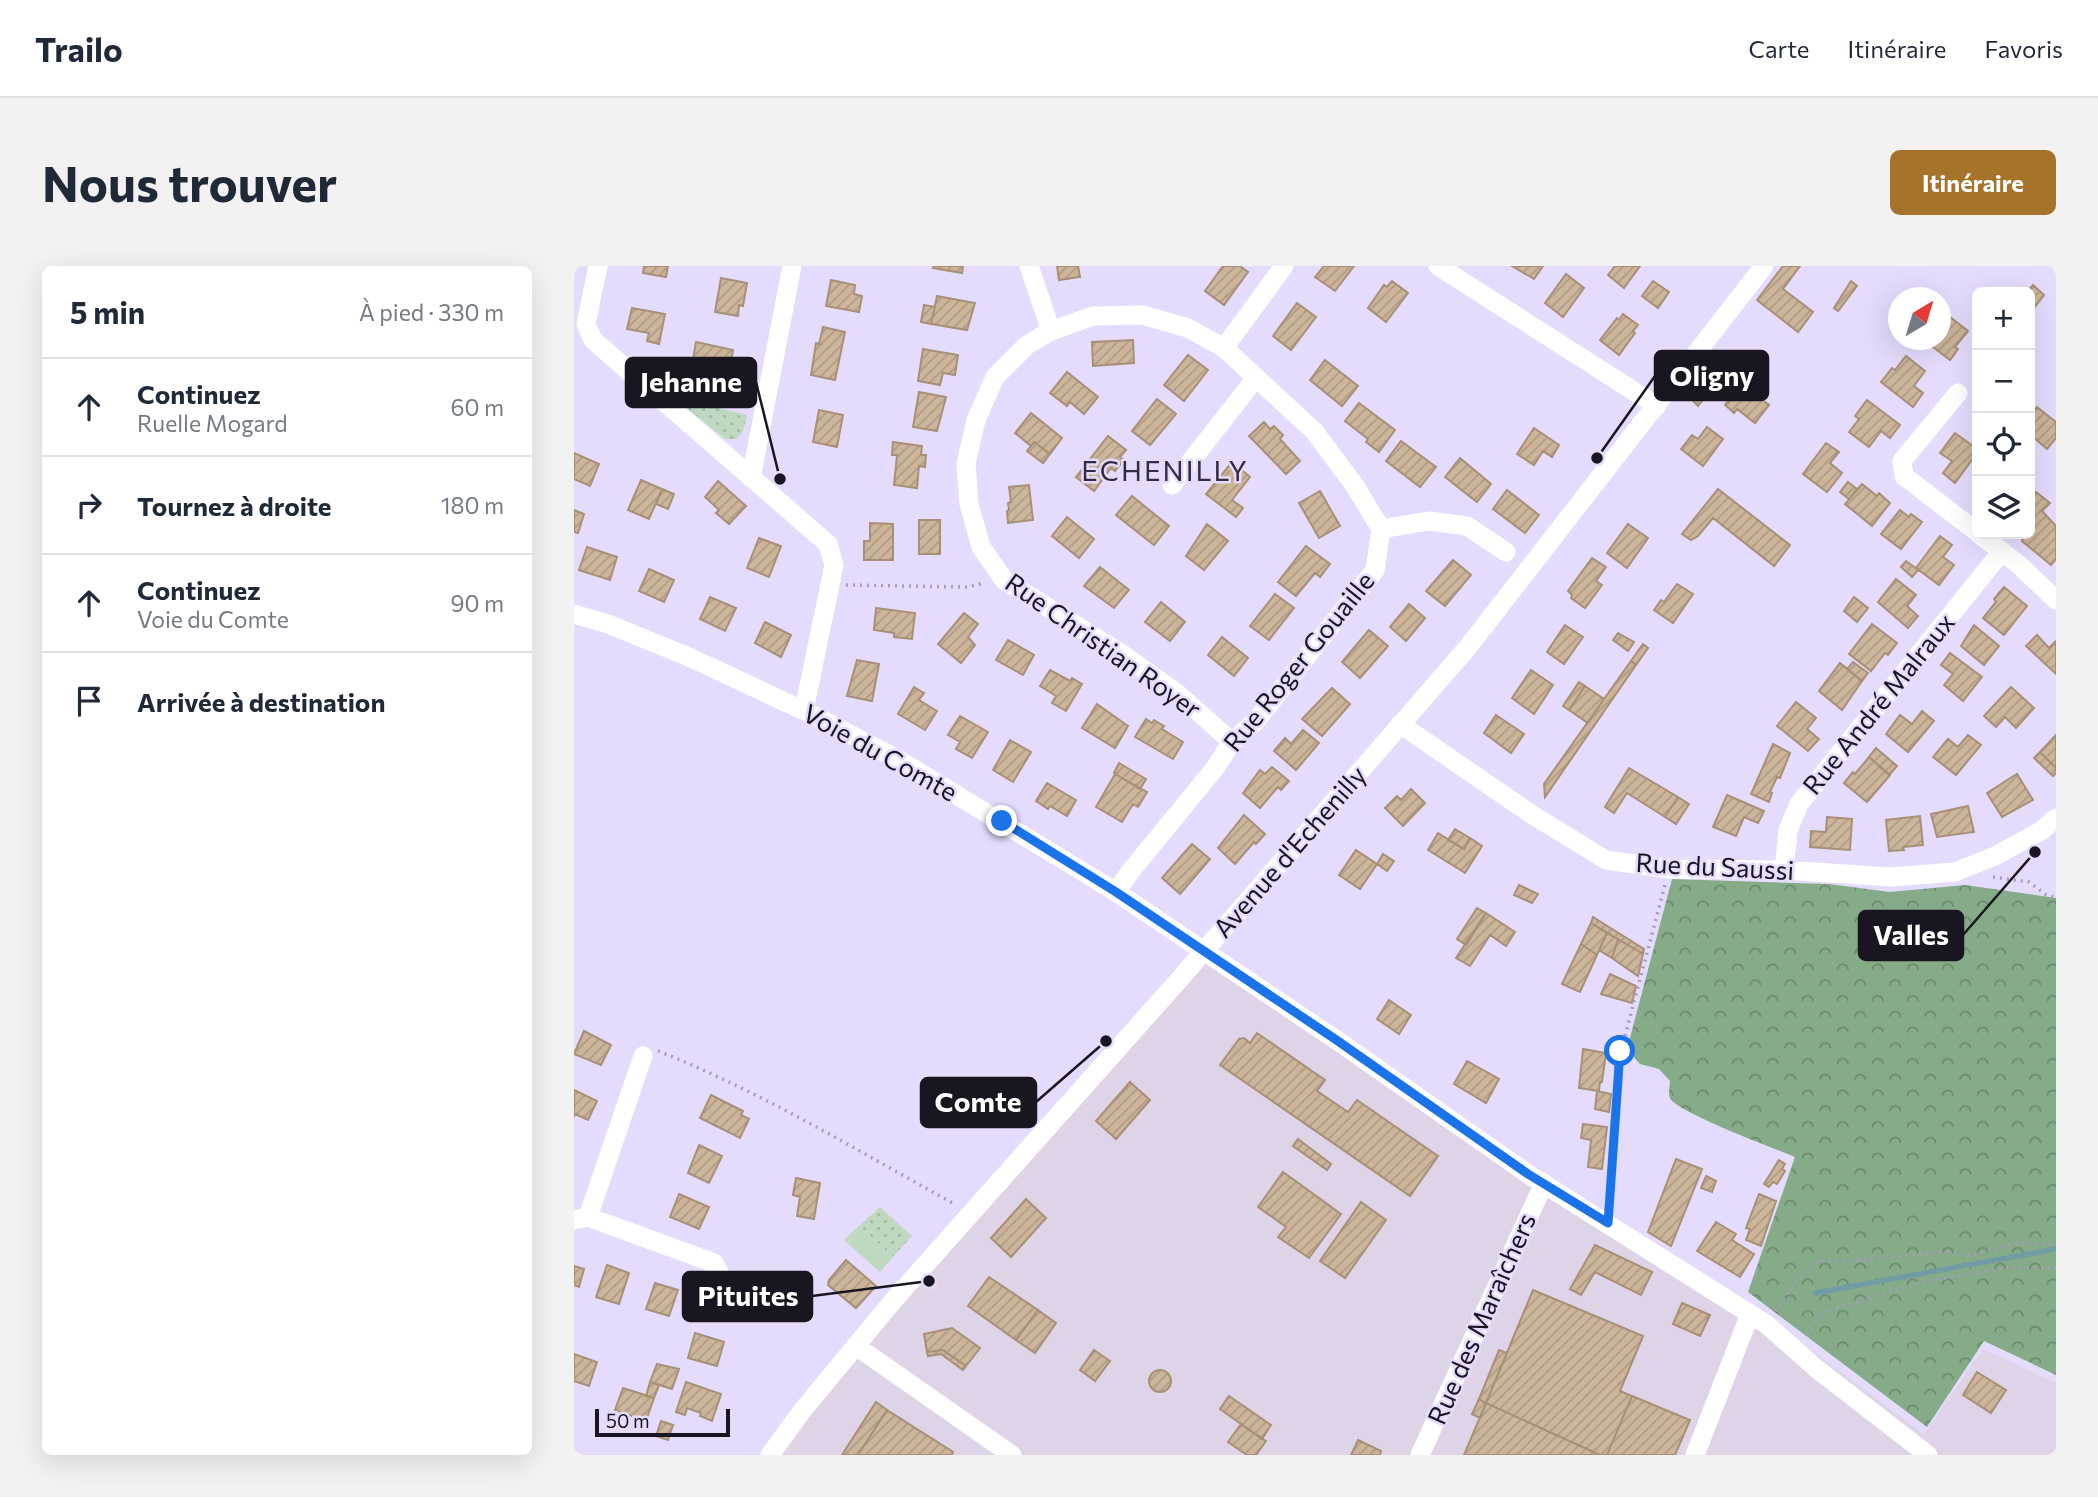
<!DOCTYPE html>
<html lang="fr">
<meta charset="utf-8">
<style>
:root{--surface:#fff;--page:#f2f2f3;--text:#1f2937;--muted:#747a83;--line:#e0e1e3;--accent:#a6732b}
body{margin:0;font-family:Commissioner,sans-serif;background:var(--page);color:var(--text)}
.controls{position:absolute;right:21px;top:21px;display:grid;overflow:hidden;border-radius:10px;box-shadow:0 7px 28px #0002}
.controls button{width:63px;height:63px;display:grid;place-items:center;padding:0;border:0;border-bottom:2px solid var(--line);background:var(--surface);color:var(--text);font:35px sans-serif}
.compass{position:absolute;left:1314px;top:21px;width:63px;height:63px;border-radius:50%;background:var(--surface);box-shadow:0 7px 28px #0002;rotate:38deg}
.scale{position:absolute;left:21px;bottom:18px;width:135px;box-sizing:border-box;padding-left:7px;border:4px solid #191521;border-top:0;font-size:19px;line-height:24px;white-space:nowrap;color:#191521;-webkit-text-stroke:5px #e5dcfd;paint-order:stroke}
.stop{position:absolute;width:21px;height:21px;margin:-16px;border:5px solid #1a73e8;border-radius:50%;background:#fff}
.stop.end{background:#1a73e8;border-color:#fff;box-shadow:0 2px 7px #0008}
.list{margin:0;padding:0;list-style:none}
h2{display:flex;justify-content:space-between;align-items:center;height:91px;margin:0;padding:0 28px;font-size:30px}
h2 small{font-size:23px;font-weight:400;color:var(--muted)}
.list li{display:grid;grid-template-columns:46px 1fr auto;gap:21px;align-items:center;box-sizing:border-box;height:98px;padding:0 28px;border-top:2px solid var(--line)}
.list b{display:block;font-size:26px;white-space:nowrap}
.list p{margin:0;font-size:23px;white-space:nowrap;color:var(--muted)}
.list em{font-size:23px;font-style:normal;color:var(--muted)}
.icon{flex:none;width:38px;height:38px;fill:none;stroke:currentColor;stroke-width:2;stroke-linecap:round;stroke-linejoin:round}
.map{position:relative;flex:none;width:1482px;height:1189px;overflow:hidden;border-radius:10px}
header{display:flex;align-items:center;gap:42px;box-sizing:border-box;height:98px;padding:0 35px;background:var(--surface);border-bottom:2px solid var(--line)}
header strong{font-size:33px}
nav{display:flex;gap:38px;margin-inline-start:auto;font-size:24px}
.intro{display:flex;align-items:center;justify-content:space-between;box-sizing:border-box;height:168px;padding:0 42px}
h1{margin:0;font-size:49px}
.button{padding:18px 32px;border-radius:10px;background:var(--accent);color:#fff;font-size:24px;font-weight:700}
main{display:flex;gap:42px;padding:0 42px}
aside{flex:1;background:var(--surface);border-radius:10px;box-shadow:0 7px 28px #0002}
.map>svg:first-child{display:block}
.industrial{fill:#dfd3e7}
.grass{fill:url(#grass-dots)}
.forest{fill:url(#forest-crowns)}
.garden{fill:#bfd8c0}
.lines{fill:none;stroke-linecap:round;stroke-linejoin:round}
.stream{stroke:#709ba7;stroke-width:5}
.building{fill:url(#building-hatch);stroke:#a79076;stroke-width:2}
.path{stroke:#a59eb8;stroke-width:3.5;stroke-dasharray:2 5;stroke-linecap:butt}
.minor{stroke:#fff;stroke-width:19}
.route{stroke:#1a73e8;stroke-width:9}
.labels{text-anchor:middle;stroke-width:5;stroke-linejoin:round;paint-order:stroke}
.street-label{font-size:26px;fill:#191521;stroke:#e5dcfd}
.neighbourhood-label{font-size:28px;letter-spacing:2px;fill:#342c45;stroke:#e5dcfd}
.leader{fill:none;stroke:#191521;stroke-width:2.5}
.callout-dot{fill:#191521;stroke:#e5dcfd;stroke-width:2.5}
.callout{fill:#191521;stroke:#191521;stroke-width:2.5}
.callout-label{font-size:28px;text-anchor:middle;font-weight:bold;fill:#fff}
</style>
<header>
<strong>Trailo</strong>
<nav><a>Carte</a><a>Itinéraire</a><a>Favoris</a></nav>
</header>
<div class="intro"><h1>Nous trouver</h1><a class="button">Itinéraire</a></div>
<main>
<aside>
<h2>5 min<small>À pied · 330 m</small></h2>
<ul class="list">
<li><svg class="icon" aria-label="ahead" viewBox="0 0 24 24"><path d="M12 20V5M6 11l6-6 6 6"/></svg><div><b>Continuez</b><p>Ruelle Mogard</p></div><em>60 m</em></li>
<li><svg class="icon" aria-label="right" viewBox="0 0 24 24"><path d="M7 20v-9h11M14 6l5 5-5 5"/></svg><div><b>Tournez à droite</b></div><em>180 m</em></li>
<li><svg class="icon" aria-label="ahead" viewBox="0 0 24 24"><path d="M12 20V5M6 11l6-6 6 6"/></svg><div><b>Continuez</b><p>Voie du Comte</p></div><em>90 m</em></li>
<li><svg class="icon" aria-label="arrive" viewBox="0 0 24 24"><path d="M6 21V4h12l-3 4 3 4H6"/></svg><div><b>Arrivée à destination</b></div></li>
</ul>
</aside>
<div class="map">
<svg width="1482" height="1189" viewBox="0 0 1482 1189">
<defs>
<pattern id="grass-dots" width="8" height="8" patternUnits="userSpaceOnUse" patternTransform="scale(1.75)"><rect width="8" height="8" fill="#bfd8c0"/><path d="M2 2h.1M6 6h.1" fill="none" stroke="#a4b8a5" stroke-width="1.8" stroke-linecap="round"/></pattern>
<pattern id="forest-crowns" width="20" height="18" patternUnits="userSpaceOnUse" patternTransform="scale(1.75)"><rect width="20" height="18" fill="#85ab88"/><path d="M2 6a3 3 0 1 1 6 0M12 15a3 3 0 1 1 6 0" fill="none" stroke="#6c8a6f"/></pattern>
<pattern id="building-hatch" width="6" height="6" patternUnits="userSpaceOnUse" patternTransform="scale(1.75)"><rect width="6" height="6" fill="#ccb59a"/><path d="M-1 1l2-2M0 6l6-6M5 7l2-2" fill="none" stroke="#af9b84"/></pattern>
</defs>
<rect width="100%" height="100%" fill="#e5dcfd"/>
<path class="industrial" d="M625 691 959 921 1179 1041 1350 1168 1409 1083 1482 1117V1189H186Z"/>
<path class="grass" d="M99 131 173 149 169 166 163 173H151Z
M306 941 338 970 319 991 285 960Z"/>
<path class="forest" d="M1098 613 1255 618 1316 626 1391 619 1482 632V1109L1410 1075 1353 1161 1174 1026 1221 891C1202 883 1102 846 1096 832 1094 827 1096 820 1096 815L1085 803 1066 798 1053 783Z"/>
<path class="garden" d="M285 960 319 991 306 1006 270 974Z"/>
<g class="lines">
<path class="stream" d="M1241 1027 1482 983"/>
</g>
<path class="building" d="M70 0H94L92 11 69 7Z
M360 0H389L388 7 359 2Z
M483 0H504L506 11 485 14Z
M649 0H666L674 6 650 39 631 25Z
M750 0H780L761 25 741 11Z
M938 0H969L960 13Z
M1041 0H1066L1050 22 1034 9Z
M1209 0H1226L1209 23 1239 46 1224 66 1183 34Z
M992 8 1010 22 989 51 971 37Z
M147 12 173 17 169 40 165 39 164 50 141 46Z
M257 14 281 19 280 28 288 30 285 46 252 40Z
M818 15 834 27 812 56 794 42 810 19 813 21Z
M1079 15 1095 26 1084 42 1068 30Z
M1277 15 1283 20 1264 45 1260 42Z
M1459 19 1470 29 1456 47V26H1453Z
M363 30 401 37 393 64 357 58Z
M723 37 742 51 717 84 699 70Z
M350 39 361 41 357 58 347 56Z
M58 42 91 48 85 78 73 75 75 67 53 63Z
M1049 48 1064 59 1059 65 1061 67 1045 89 1026 74 1043 52 1045 54Z
M1372 48 1394 65 1381 81 1384 83 1376 94 1351 75 1366 74V56Z
M249 61 271 66 261 114 237 109 242 77 245 78Z
M559 74 560 97 519 100 518 76Z
M122 76 159 84 155 106 118 99Z
M349 83 384 89 381 109 369 107 366 119 344 115Z
M614 89 634 104 610 135 590 119Z
M1332 90 1351 105 1340 120 1349 127 1339 141 1307 116 1318 102 1321 104Z
M751 94 784 120 768 140 736 114Z
M493 106 524 131 510 148 496 136 493 140 476 127Z
M1133 116 1139 121 1124 140 1118 134Z
M1168 118 1195 139 1181 157 1163 143 1160 147 1151 139Z
M345 126 372 131 363 165 339 161Z
M583 133 602 148 576 179 558 165Z
M1293 134 1326 159 1316 172 1307 165 1295 181 1275 166 1285 153 1281 150Z
M785 137 821 164 805 186 792 176 794 173 771 155Z
M1463 141 1482 156V172L1473 183 1458 170 1456 173V150Z
M245 144 269 149 263 181 239 176Z
M457 147 488 172 476 188 460 176 457 180 441 167Z
M690 156 696 163 700 160 709 169 706 173 726 195 712 208 675 170Z
M1133 161 1149 173 1129 200 1107 183 1118 169 1124 173Z
M960 162 985 179 978 191 969 185 960 199 943 188Z
M1381 167 1403 183V187L1381 217 1369 207 1378 195 1366 187Z
M534 170 552 184 546 191 550 194 541 205 537 202 520 225 502 211Z
M827 175 862 201 846 221 812 195Z
M319 176 348 180 347 189H352L351 201 345 200 343 222 320 219 323 189H318Z
M460 176 476 188 469 197 453 185Z
M1252 177 1265 186 1256 197 1268 207 1253 226 1229 208Z
M0 187 25 198 16 220 0 213Z
M886 192 917 218 903 236 871 211Z
M658 196 676 211 658 234 669 242 662 251 632 228Z
M67 214 88 223 75 253 54 244Z
M144 215 172 240 155 258 142 247 145 244 131 231Z
M1274 216 1283 223 1275 233 1266 226Z
M1288 218 1303 230 1305 227 1316 237 1298 260 1271 238Z
M455 219 459 254 434 257 433 245 435 244 434 237 437 236 435 221Z
M88 223 100 228 94 243 82 238Z
M1144 223 1216 279 1200 300 1139 252 1124 270 1117 274 1108 268Z
M933 224 965 249 951 267 919 243Z
M746 225 766 260 745 272 725 237Z
M1462 226 1476 237 1468 245 1482 260V293L1477 299 1448 275 1449 268H1456V234Z
M558 230 595 260 580 279 542 249Z
M0 244 10 248 4 267 0 266Z
M1326 244 1335 251 1337 248 1348 256 1327 283 1307 268Z
M493 251 520 273 505 292 478 270Z
M345 254H366V288H345Z
M296 257 319 258V294H290V275H296Z
M633 258 654 275 630 304 612 290Z
M1054 258 1074 272 1053 302 1033 287Z
M1366 270 1378 279 1369 291 1380 299 1365 319 1342 302Z
M185 272 207 280 195 311 173 302Z
M732 280 756 298 746 311 741 307 722 330 704 316Z
M13 281 43 291 36 314 5 304Z
M1018 292 1032 301 1022 315 1028 319 1011 342 997 332 998 329 994 325Z
M879 294 897 309 871 340 852 325Z
M1332 295 1344 304 1338 311 1327 301Z
M526 301 555 324 540 342 510 320Z
M75 303 100 314 90 336 65 325Z
M1322 313 1342 329 1333 340 1344 350 1334 362 1304 336Z
M1103 318 1119 328 1099 357 1080 344 1087 334 1090 336Z
M1430 321 1453 340 1430 369 1409 352 1422 336 1420 333Z
M701 328 720 342 695 374 676 360Z
M136 331 162 342 151 365 126 353Z
M1280 331 1294 342 1283 356 1270 345Z
M587 336 611 356 596 375 571 356Z
M835 338 851 352 832 375 816 361Z
M302 342 341 347 338 373 320 371V367L300 364Z
M390 347 404 358 394 371 401 379 387 397 364 378Z
M191 356 217 369 207 391 181 377Z
M1298 358 1323 377 1314 389 1311 387 1297 405 1275 388Z
M991 359 1009 371 990 398 973 386Z
M1400 359 1425 380 1410 399 1387 380Z
M795 364 814 380 786 412 768 396Z
M1044 367 1060 376 1054 385 1039 374Z
M1463 369 1475 382 1482 375V408L1452 380Z
M648 371 674 392 660 410 634 389Z
M434 374 460 389 449 409 422 394Z
M1069 378 1074 382 1062 399 1057 395Z
M1376 387 1408 411 1389 435 1370 419 1379 408 1367 399Z
M283 394 305 398 298 435 273 430Z
M1057 395 1062 399 971 531 970 518Z
M1279 396 1294 407 1288 415 1273 403Z
M1266 397 1288 415 1268 444 1245 425Z
M476 404 496 415 498 412 508 418 492 445 478 437 482 430 466 420Z
M957 404 979 419 960 448 938 432Z
M1005 416 1011 420 995 444 989 440Z
M1011 420 1030 433 1014 457 995 444Z
M340 421 350 427 345 434 363 445 351 464 324 448Z
M1437 421 1460 442 1442 462 1431 451 1422 461 1410 450Z
M758 422 776 438 748 470 728 453Z
M1222 436 1242 452 1233 463 1245 473 1234 485 1203 460Z
M523 438 554 460 541 482 508 462Z
M1348 445 1360 455 1334 486 1312 468 1326 449 1338 458Z
M922 449 950 468 937 487 910 467Z
M386 450 414 466 398 492 382 483 386 476 374 469Z
M572 453 578 457 580 454 590 460 588 463 609 476 599 493 561 471Z
M729 464 745 477 722 504 700 485 711 472 717 478Z
M1394 469 1407 479 1382 509 1359 491 1374 473 1384 481Z
M1482 469V502L1466 486Z
M436 474 457 486 439 516 419 504Z
M1199 478 1216 487 1206 512 1203 511 1196 526 1198 527 1195 536 1177 528Z
M1302 482 1323 500 1315 509 1295 491Z
M1466 486 1482 502V507L1479 510 1460 492Z
M1295 491 1316 509 1293 536 1270 517 1279 506 1281 508Z
M545 497 572 513 566 523 540 507Z
M698 501 715 515 707 524 704 521 686 542 669 527 686 504 691 508Z
M1055 502 1104 531 1091 551 1053 527 1040 547 1031 541Z
M541 508 573 526 564 541 559 538 548 556 522 541Z
M1443 508 1459 534 1428 551 1413 527Z
M473 517 502 534 493 550 476 540 474 543 462 535Z
M837 523 851 537 829 560 811 542 823 530 827 534Z
M1153 529 1190 545 1184 557 1170 551 1162 570 1139 561Z
M1104 531 1115 538 1102 558 1091 551Z
M1394 540 1400 566 1363 571 1357 548Z
M670 549 691 568 682 578 680 576 661 598 644 582Z
M1346 550 1349 579 1329 581 1330 584 1315 585 1312 554Z
M1253 551 1278 553 1276 584 1236 581 1237 565 1252 566Z
M881 563 896 572 890 583 874 574Z
M864 567 890 583 896 572 908 580 891 607 854 584Z
M618 578 636 593 606 628 588 612Z
M782 584 803 598 786 623 765 609Z
M809 588 820 595 813 605 803 598Z
M945 619 964 628 958 637 940 629Z
M903 642 912 647 892 679 883 673Z
M912 647 941 666 932 680 916 669 896 700 882 692Z
M1019 651 1070 683 1069 688 1017 657Z
M1017 657 1033 667 1023 689 1007 678Z
M1033 667 1044 673 1038 692 1025 684Z
M1044 673 1069 688 1064 710 1038 692Z
M1007 678 1023 689 1006 726 988 718Z
M1036 708 1062 720 1058 737 1027 728Z
M815 734 837 749 825 768 803 753Z
M10 765 37 779 27 799 0 788Z
M683 767 751 814 743 825 774 846 783 834 864 890 836 930 646 799 665 773 670 772 676 777Z
M1009 783 1032 787 1028 816H1026L1025 825 1005 822Z
M893 795 925 813 912 837 880 818Z
M556 816 576 834 542 873 522 855Z
M0 824 23 835 14 854 1 848 0 851Z
M1023 825 1037 828 1035 846 1021 843Z
M137 829 169 845 167 849 175 853 166 872 126 852Z
M1009 858 1033 861 1028 903 1014 901 1017 874 1007 872Z
M724 873 757 898 753 904 719 880Z
M125 879 148 890 135 917 114 907Z
M1102 893 1128 903 1097 980 1074 966Z
M1205 894 1211 898 1208 903 1211 905 1203 918 1199 916 1195 921 1190 918Z
M709 906 767 948 735 992 704 971 712 961 684 941Z
M1132 910 1142 915 1138 926 1127 922Z
M222 912 246 917 240 953 223 950 226 931 219 929Z
M105 928 135 941 125 963 96 951Z
M1185 928 1202 935 1187 980 1172 974 1176 963 1172 962Z
M452 933 472 952 437 991 417 972Z
M787 936 812 954 771 1012 746 995Z
M1142 956 1162 968 1158 974 1180 988 1166 1011 1123 985Z
M1021 979 1078 1006 1067 1029 1021 1006 1007 1029 996 1023Z
M272 994 302 1020 282 1042 254 1019 255 1014Z
M33 999 55 1007 45 1038 22 1031Z
M0 1000 10 1003 5 1021 0 1019Z
M415 1011 464 1044 442 1074 394 1040Z
M81 1017 104 1024 95 1050 72 1043Z
M959 1024 1069 1070 1046 1125 1058 1130 1033 1189H1026L912 1137Z
M1108 1037 1136 1049 1126 1070 1099 1058Z
M464 1044 482 1057 461 1087 442 1074Z
M378 1062 406 1082 392 1100 369 1084 353 1086 350 1068Z
M121 1067 150 1076 143 1100 114 1092Z
M369 1084 392 1100 389 1104 367 1088 354 1090 353 1086Z
M520 1084 536 1095 521 1115 506 1104Z
M925 1084 933 1087 912 1137 905 1133Z
M0 1088 23 1096 15 1120 0 1115Z
M83 1098 105 1103 98 1123 76 1116Z
M575 1115a11 11 0 1 1 22 0a11 11 0 1 1-22 0Z
M1403 1106 1432 1124 1417 1147 1389 1129Z
M76 1116 85 1119 80 1132 72 1130Z
M112 1116 147 1128 138 1155 126 1150 127 1147 113 1142 111 1149 102 1146Z
M49 1122 80 1132 72 1155 41 1144Z
M655 1130 697 1159 688 1173 646 1143Z
M1058 1130 1116 1154 1101 1189H1033Z
M905 1133 912 1137 906 1152 898 1148Z
M302 1136 313 1144 284 1189H268Z
M912 1137 1026 1189H890Z
M313 1144 379 1186 378 1189H284Z
M87 1155 99 1159 94 1174 82 1170Z
M667 1158 692 1175 682 1189H673L654 1176Z
M784 1174 807 1185 806 1189H777Z"/>
<g class="lines">
<path class="path" d="M272 319 393 321 407 318 410 316
M1419 611 1455 616 1471 628 1482 632
M84 785C188 826 284 885 382 939
M1035 937 1047 785 1091 619
M1201 1045 1226 1011 1244 995H1275L1376 985 1397 990 1446 976 1467 979 1482 976
M1233 1069 1247 1047 1349 1016 1433 1001 1482 1002"/>
<path class="minor" d="M24 0 12 58 19 74 254 278 260 299 230 444
M455 0 477 65
M864 0 1083 140
M650 82 710 0
M1384 127 1328 195 1330 210 1403 266
M177 212 218 0
M598 219 682 112
M1405 268 1444 298 1482 334
M0 348 34 358 115 391 239 449 325 494 542 626 761 773 954 908 1192 1058 1243 1103 1354 1189
M826 458 957 548 1032 594 1096 603 1210 604 1316 611 1381 606 1421 590 1467 565 1482 552
M658 476 604 428 548 388 430 314 407 281 395 238 392 198 402 154 421 111 453 79 477 65 519 50 568 49 614 62 650 82 740 165 781 220 807 263
M1210 604 1214 564 1225 538 1428 285
M542 626 556 606 641 502 658 476 682 455 801 304 807 263 855 255 893 260 932 286
M14 951 140 997 156 1027
M0 954 14 951 69 790
M282 1080 438 1189
M196 1189 228 1145 319 1035 604 715 894 381 1190 0
M846 1189 970 917
M1121 1189 1176 1048"/>
</g>
<g class="lines">
<path class="route" d="M428 555 542 626 761 773 954 908 1034 957 1046 785"/>
</g>
<g class="labels">
<g class="street-label">
<text transform="translate(529 380) rotate(35)" y="9">Rue Christian Royer</text>
<text transform="translate(725 396) rotate(-51)" y="9">Rue Roger Gouaille</text>
<text transform="translate(1305 438) rotate(-51)" y="9">Rue André Malraux</text>
<text transform="translate(306 487) rotate(29)" y="9">Voie du Comte</text>
<text transform="translate(716 586) rotate(-49)" y="9">Avenue d'Echenilly</text>
<text transform="translate(1141 601) rotate(3)" y="9">Rue du Saussi</text>
<text transform="translate(908 1053) rotate(-66)" y="9">Rue des Maraîchers</text>
</g>
<g class="neighbourhood-label">
<text x="591" y="215">ECHENILLY</text>
</g>
</g>
<path class="leader" d="M1023 192L1081 110M206 213L182 116M1461 586L1389 669M532 775L462 836M355 1015L238 1030"/>
<g class="callout-dot">
<circle cx="1023" cy="192" r="7"/>
<circle cx="206" cy="213" r="7"/>
<circle cx="1461" cy="586" r="7"/>
<circle cx="532" cy="775" r="7"/>
<circle cx="355" cy="1015" r="7"/>
</g>
<g class="callout">
<rect x="1081" y="85" width="113" height="49" rx="7"/>
<rect x="52" y="92" width="130" height="49" rx="7"/>
<rect x="1285" y="645" width="104" height="49" rx="7"/>
<rect x="347" y="812" width="115" height="49" rx="7"/>
<rect x="109" y="1006" width="129" height="49" rx="7"/>
</g>
<g class="callout-label">
<text x="1138" y="120">Oligny</text>
<text x="117" y="126">Jehanne</text>
<text x="1337" y="679">Valles</text>
<text x="404" y="846">Comte</text>
<text x="174" y="1040">Pituites</text>
</g>
</svg>
<div class="controls">
<button>+</button>
<button>−</button>
<button><svg class="icon" aria-label="locate" viewBox="0 0 24 24"><circle cx="12" cy="12" r="6"/><path d="M12 2v4M12 18v4M2 12h4M18 12h4"/></svg></button>
<button><svg class="icon" aria-label="layers" viewBox="0 0 24 24"><path d="M12 4l9 5-9 5-9-5zM3 14l9 5 9-5"/></svg></button>
</div>
<svg class="compass" viewBox="-18 -18 36 36"><path d="M0-13l5 13h-10z" fill="#e53935"/><path d="M0 13l5-13h-10z" fill="#747a83"/></svg>
<div class="scale">50 m</div>
<div class="stop" style="left:1046px;top:785px"></div>
<div class="stop end" style="left:428px;top:555px"></div>
</div>
</main>
